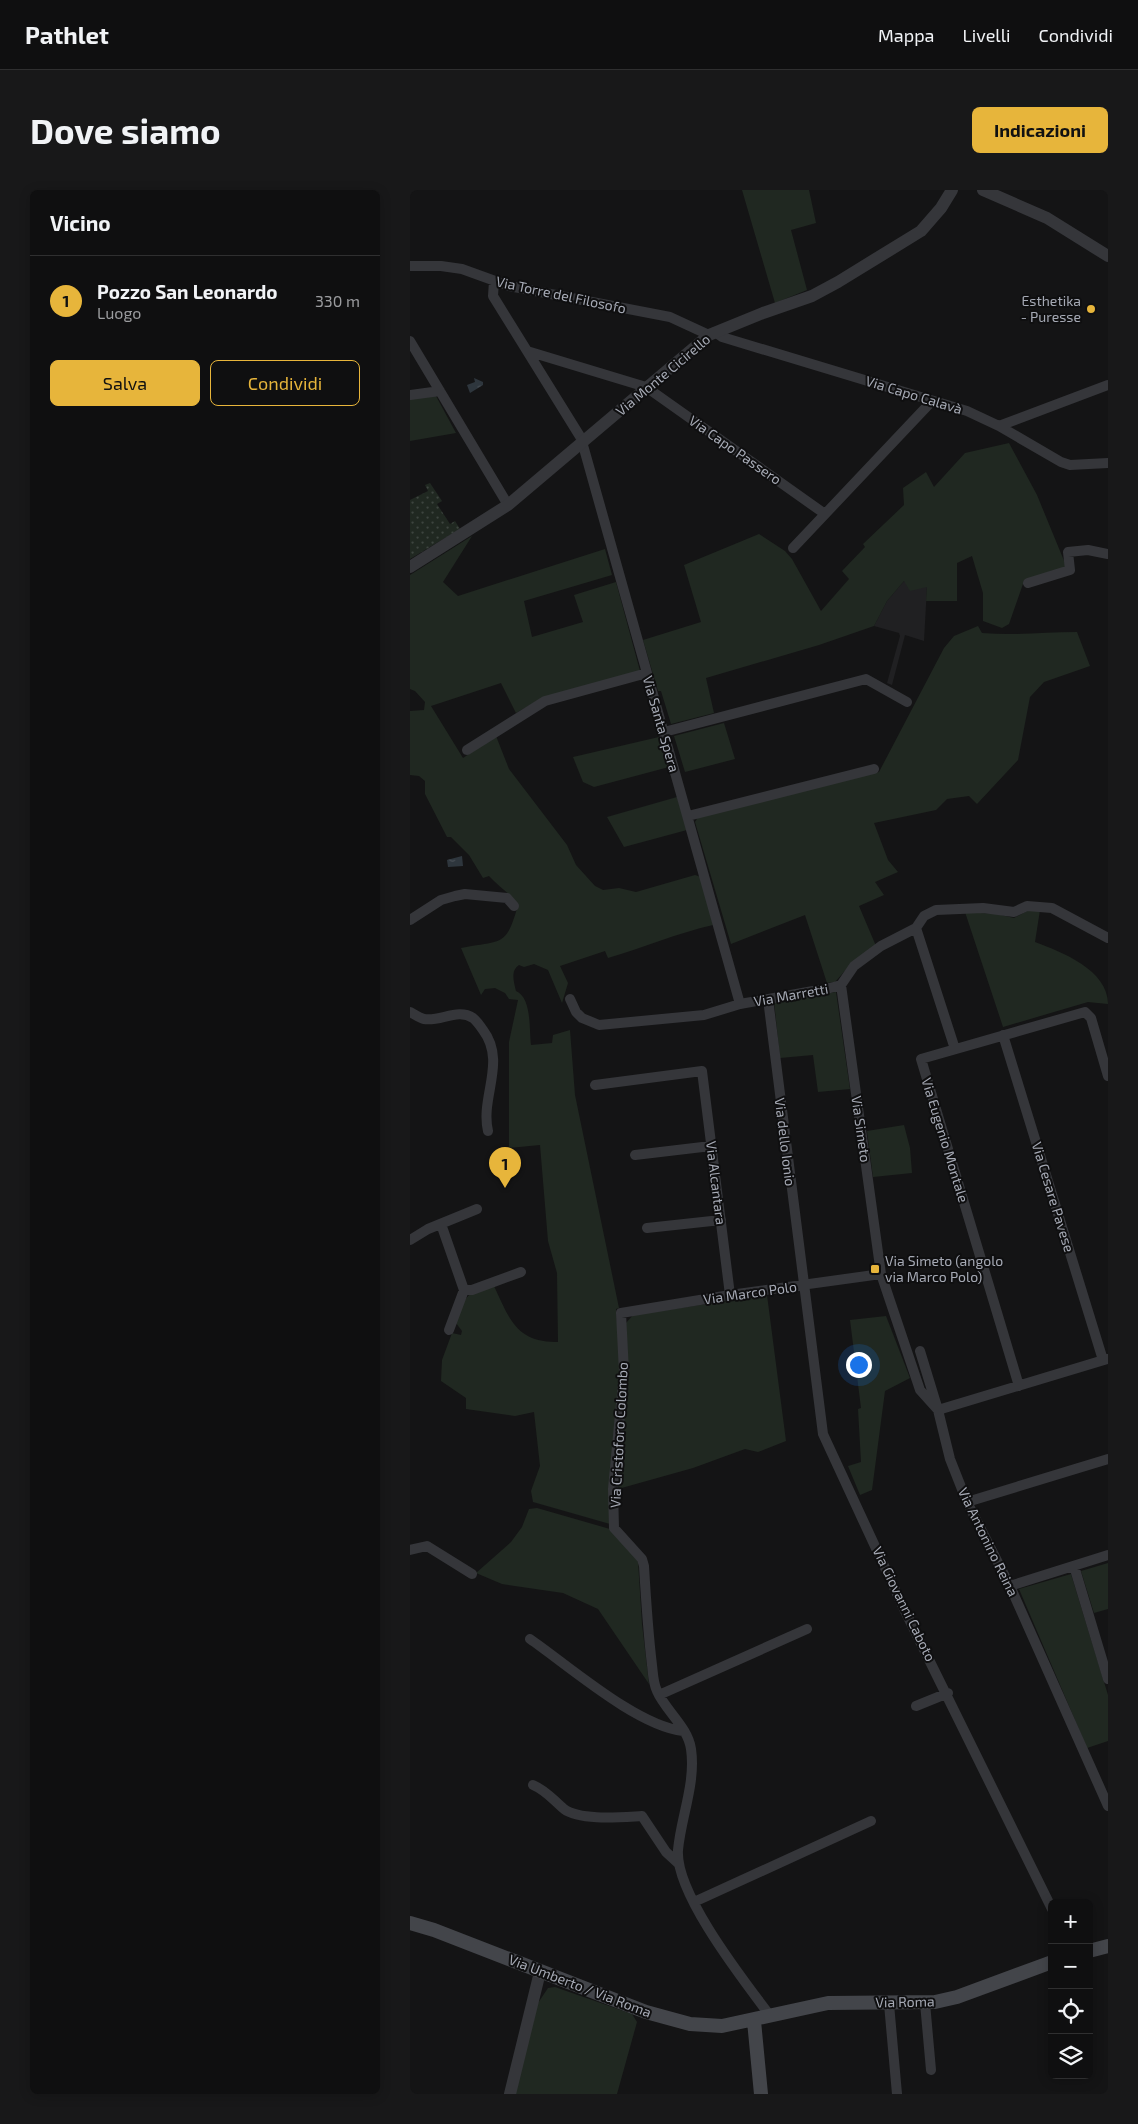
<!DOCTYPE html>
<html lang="it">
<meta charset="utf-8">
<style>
:root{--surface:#0f0f10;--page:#181819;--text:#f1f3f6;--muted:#9b9c9f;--line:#2f2f30;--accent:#e7b53b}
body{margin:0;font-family:"Exo 2",sans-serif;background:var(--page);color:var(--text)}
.controls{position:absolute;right:15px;bottom:15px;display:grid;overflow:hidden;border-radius:8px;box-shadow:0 2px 12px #0003}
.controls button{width:45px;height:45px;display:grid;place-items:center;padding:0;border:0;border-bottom:1px solid var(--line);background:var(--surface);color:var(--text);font:25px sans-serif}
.you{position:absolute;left:448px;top:1174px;width:18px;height:18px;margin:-12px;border:4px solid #fff;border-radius:50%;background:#1a73e8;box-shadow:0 0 0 8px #1a73e833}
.badge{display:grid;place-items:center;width:32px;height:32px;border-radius:50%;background:var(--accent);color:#111;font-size:16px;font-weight:700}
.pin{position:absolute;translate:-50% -41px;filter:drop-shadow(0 1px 2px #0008)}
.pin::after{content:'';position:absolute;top:26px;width:18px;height:15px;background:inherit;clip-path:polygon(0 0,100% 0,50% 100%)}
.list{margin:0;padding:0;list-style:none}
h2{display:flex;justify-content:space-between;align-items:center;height:65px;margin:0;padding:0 20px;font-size:21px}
h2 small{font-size:16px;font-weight:400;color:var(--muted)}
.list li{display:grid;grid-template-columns:32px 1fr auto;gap:15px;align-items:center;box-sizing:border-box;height:90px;padding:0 20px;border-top:1px solid var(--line)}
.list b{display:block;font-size:19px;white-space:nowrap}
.list p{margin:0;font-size:16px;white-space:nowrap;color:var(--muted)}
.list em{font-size:16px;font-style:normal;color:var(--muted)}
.actions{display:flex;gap:10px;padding:15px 20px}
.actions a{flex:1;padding:11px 0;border:1px solid var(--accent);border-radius:8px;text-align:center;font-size:18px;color:var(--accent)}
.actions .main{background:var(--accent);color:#111}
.icon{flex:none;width:28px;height:28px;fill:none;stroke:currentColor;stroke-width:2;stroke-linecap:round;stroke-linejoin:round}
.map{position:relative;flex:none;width:698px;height:1904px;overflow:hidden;border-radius:8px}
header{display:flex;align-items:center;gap:30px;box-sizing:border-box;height:70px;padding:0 25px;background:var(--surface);border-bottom:1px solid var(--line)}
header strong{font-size:24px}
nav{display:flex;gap:28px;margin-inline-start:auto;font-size:18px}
.intro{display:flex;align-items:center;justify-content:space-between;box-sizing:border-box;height:120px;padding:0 30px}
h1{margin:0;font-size:35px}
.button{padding:12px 22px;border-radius:8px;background:var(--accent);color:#111;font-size:18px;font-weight:700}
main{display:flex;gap:30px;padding:0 30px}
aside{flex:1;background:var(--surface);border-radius:8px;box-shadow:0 2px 12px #0003}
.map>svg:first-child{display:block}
.built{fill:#202022}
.green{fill:#202821}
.garden{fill:url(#garden-dots)}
.water{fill:url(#water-ripples)}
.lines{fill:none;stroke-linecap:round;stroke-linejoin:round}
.minor{stroke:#35363a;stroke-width:10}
.tertiary{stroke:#35363a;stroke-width:12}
.secondary{stroke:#43454a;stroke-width:14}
.poi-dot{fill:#e7b53b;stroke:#0f0f10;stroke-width:2}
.labels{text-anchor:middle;stroke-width:4;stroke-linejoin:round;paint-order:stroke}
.street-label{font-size:14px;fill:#a6aab5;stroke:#0f0f10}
.poi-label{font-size:14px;fill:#a6aab5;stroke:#0f0f10;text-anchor:end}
</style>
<header>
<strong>Pathlet</strong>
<nav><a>Mappa</a><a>Livelli</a><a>Condividi</a></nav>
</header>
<div class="intro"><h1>Dove siamo</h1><a class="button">Indicazioni</a></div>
<main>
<aside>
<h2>Vicino<small></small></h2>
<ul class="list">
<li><span class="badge">1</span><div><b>Pozzo San Leonardo</b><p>Luogo</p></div><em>330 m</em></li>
</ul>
<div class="actions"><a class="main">Salva</a><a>Condividi</a></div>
</aside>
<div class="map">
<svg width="698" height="1904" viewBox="0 0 698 1904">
<defs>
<pattern id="garden-dots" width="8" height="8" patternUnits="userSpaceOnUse" patternTransform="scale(1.25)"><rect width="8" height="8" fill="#202821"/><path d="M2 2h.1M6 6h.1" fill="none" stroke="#3d443f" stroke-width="1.8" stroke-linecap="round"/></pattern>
<pattern id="water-ripples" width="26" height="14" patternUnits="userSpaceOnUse" patternTransform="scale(1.25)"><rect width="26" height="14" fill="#2e363d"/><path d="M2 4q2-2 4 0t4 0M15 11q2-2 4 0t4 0" fill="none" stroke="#495057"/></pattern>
</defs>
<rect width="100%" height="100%" fill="#141415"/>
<path class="built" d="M494 391 517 397 514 451 495 445 482 495 477 493 490 446 489 443 464 436 477 411Z"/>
<path class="green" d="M332 0H399L406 33 381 40 397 100 365 113Z
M26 206 46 243 0 251V209Z
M599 253 627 305 657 378 614 391 599 434 592 438 573 431V403L562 366 547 373V411H516L517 397 500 401 494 391 477 411 464 436 409 455 296 488 304 523 261 534 251 501H248L233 450 291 432 274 375 349 344 375 361 382 369 411 421 439 389 432 381 455 357 453 354 494 315 493 298 516 282 524 297 555 263Z
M62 346 33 392 48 406 195 359 202 385 114 411 122 447 173 432 164 405 206 392 230 481 134 507 106 523 91 493 21 516 53 568 86 546 99 579 157 655 166 675 185 696 193 700 209 698 226 702 285 685 291 687 303 735C267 743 233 758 198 768L195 761 150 776 158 793 152 813 138 780 124 774 114 777 109 775C100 781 104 792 106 801 122 808 119 839 121 855L142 853 143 845 160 840 165 905 209 1118 206 1119 211 1184 200 1334 123 1312 121 1301 130 1276 124 1222 105 1226 56 1219V1208L31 1191 32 1170 42 1143 51 1145 52 1141 46 1133C57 1103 53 1105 84 1096 99 1128 106 1153 148 1152L147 1083 138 1051 130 955 99 958V852L108 810 99 809 95 803 85 798 75 799 71 805 51 758C92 750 96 758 108 715 101 704 89 697 79 686L73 688 59 665 41 647H37L15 604V591L9 586 0 585V521L14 520 15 512 5 501 0 499V385Z
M568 436 572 443C604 446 635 442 667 442L680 476 634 492 620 507 608 570 567 614 559 606 537 609 526 620 464 633 478 670 488 682 465 692 474 705 449 716 466 756 441 774 425 792 417 793 395 725 321 754 285 632 288 627 469 582 534 458 544 446Z
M314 533 325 569 275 582 264 546Z
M249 547 259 577 184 597 173 592 163 567Z
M267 607 277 640 214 657 197 627Z
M619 720H630L625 752C652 762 698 780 698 814L678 812 593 837 555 722 587 724 604 728Z
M426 802 440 899 408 902 403 865 370 868 364 811Z
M494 935 500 958 502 983 463 987 457 941Z
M357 1105 376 1251 348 1262 335 1259 283 1278 208 1299 218 1177 216 1133 223 1125Z
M476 1126 500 1188 475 1201 462 1300 450 1305 438 1276 451 1272 448 1219 451 1218 440 1130Z
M127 1318 200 1339 228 1371 232 1434 239 1494 188 1419 153 1403 92 1394 66 1383 101 1352 112 1337 119 1319Z
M698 1373V1419L684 1423 671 1381Z
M661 1384 698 1505V1551L677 1558 609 1399Z
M145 1797 222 1824 227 1832 207 1904H105L128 1813 138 1798Z"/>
<path class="garden" d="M20 293 32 311 27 314 40 334 45 331 50 339 0 369V310L18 301 15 295Z"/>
<path class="water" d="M64 188 73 192V195L60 203 57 195 65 192Z
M52 666 53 676 38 677 37 670Z"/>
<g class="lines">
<path class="minor" d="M0 76H31L52 79 99 96 260 127 299 145
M84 91 83 106 171 248 330 814
M305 142 312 147 557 221 589 236 651 272 660 275 698 273
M0 151 98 315
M117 161 236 197 415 324
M0 205 30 201
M589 236 698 195
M383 358 522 211
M618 393 660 380 658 362 678 360 698 364
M254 542 456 489 497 512
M57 560 135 511 237 483
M278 626 464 579
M0 730 31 710 45 706 55 704 97 708 104 716
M506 738 545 859
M431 795 471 1084 510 1200 528 1220 540 1269 557 1312 600 1396 698 1616
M160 809 166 822 172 828 189 835 294 825 330 814 420 798 431 795 444 776 471 756 506 738 514 726 526 720 573 718 604 722 617 716 642 718 698 748
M358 809 413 1244 495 1421 642 1719
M0 822C4 824 9 828 14 829 30 832 48 818 63 828 67 831 70 836 73 840 97 872 70 907 78 941
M593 845 693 1170
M185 895 292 881 320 1105
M225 965 301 956
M31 1034 54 1100 39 1140
M237 1038 311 1030
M0 1050 18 1039 67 1019
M54 1100H62L111 1082
M510 1161 528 1220 697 1169
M609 1196 511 869 675 822 681 828 698 886
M557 1312 698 1269
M0 1360 17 1356 62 1384
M664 1376 698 1489
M600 1396 698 1365
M120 1449C159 1476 227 1536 273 1541
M249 1505 397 1439
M506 1516 538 1503
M123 1595C137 1601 143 1610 154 1619 170 1631 212 1627 232 1626L256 1662 269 1674
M284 1712 461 1631
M515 1813 521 1880
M479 1814 487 1904
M361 1827C335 1792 265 1704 268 1660 271 1627 286 1593 281 1559 278 1537 255 1520 247 1501 243 1493 243 1483 242 1475 238 1442 236 1410 234 1376L232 1369 204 1338 203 1299 214 1182 211 1123 320 1105 471 1084"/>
<path class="tertiary" d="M573 0 637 28 698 66
M0 377 98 315 299 145 353 123 402 106 428 92 511 41 531 18 542 0
M100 1904 130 1782"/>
<path class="secondary" d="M0 1733 24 1740 236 1822 280 1834 312 1836 418 1813 525 1812 547 1807 642 1772
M679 1761 698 1756
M344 1831 351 1904"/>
</g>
<g class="poi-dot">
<circle cx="681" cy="119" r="5"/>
<rect x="460" y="1074" width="10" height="10" rx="2.5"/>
</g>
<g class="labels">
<g class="street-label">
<text transform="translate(151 105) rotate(12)" y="5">Via Torre del Filosofo</text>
<text transform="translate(253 185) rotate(-40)" y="5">Via Monte Cicirello</text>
<text transform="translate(504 205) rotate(17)" y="5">Via Capo Calavà</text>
<text transform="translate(325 260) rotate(35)" y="5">Via Capo Passero</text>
<text transform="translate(251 534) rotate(74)" y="5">Via Santa Spera</text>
<text transform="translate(381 805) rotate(-10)" y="5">Via Marretti</text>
<text transform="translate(451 939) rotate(82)" y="5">Via Simeto</text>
<text transform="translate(535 950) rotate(73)" y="5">Via Eugenio Montale</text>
<text transform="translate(375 952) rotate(83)" y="5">Via dello Ionio</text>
<text transform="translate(306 993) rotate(83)" y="5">Via Alcantara</text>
<text transform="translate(643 1007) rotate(73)" y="5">Via Cesare Pavese</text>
<text transform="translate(340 1103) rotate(-8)" y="5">Via Marco Polo</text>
<text transform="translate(209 1245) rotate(-87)" y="5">Via Cristoforo Colombo</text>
<text transform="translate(578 1352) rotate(64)" y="5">Via Antonino Reina</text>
<text transform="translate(494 1414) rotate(64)" y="5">Via Giovanni Caboto</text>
<text transform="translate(170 1796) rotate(21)" y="5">Via Umberto / Via Roma</text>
<text transform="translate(495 1812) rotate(-1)" y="5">Via Roma</text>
</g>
<g class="poi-label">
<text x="671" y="116">Esthetika<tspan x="671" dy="16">- Puresse</tspan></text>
<text x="475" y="1076" text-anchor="start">Via Simeto (angolo<tspan x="475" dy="16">via Marco Polo)</tspan></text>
</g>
</g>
</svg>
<div class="controls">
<button>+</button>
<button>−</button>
<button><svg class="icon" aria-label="locate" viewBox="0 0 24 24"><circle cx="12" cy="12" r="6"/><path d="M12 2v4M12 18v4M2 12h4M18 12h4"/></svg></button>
<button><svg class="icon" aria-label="layers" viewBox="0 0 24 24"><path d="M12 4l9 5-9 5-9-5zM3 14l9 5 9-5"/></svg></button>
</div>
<div class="you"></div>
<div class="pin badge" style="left:95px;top:998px">1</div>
</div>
</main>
